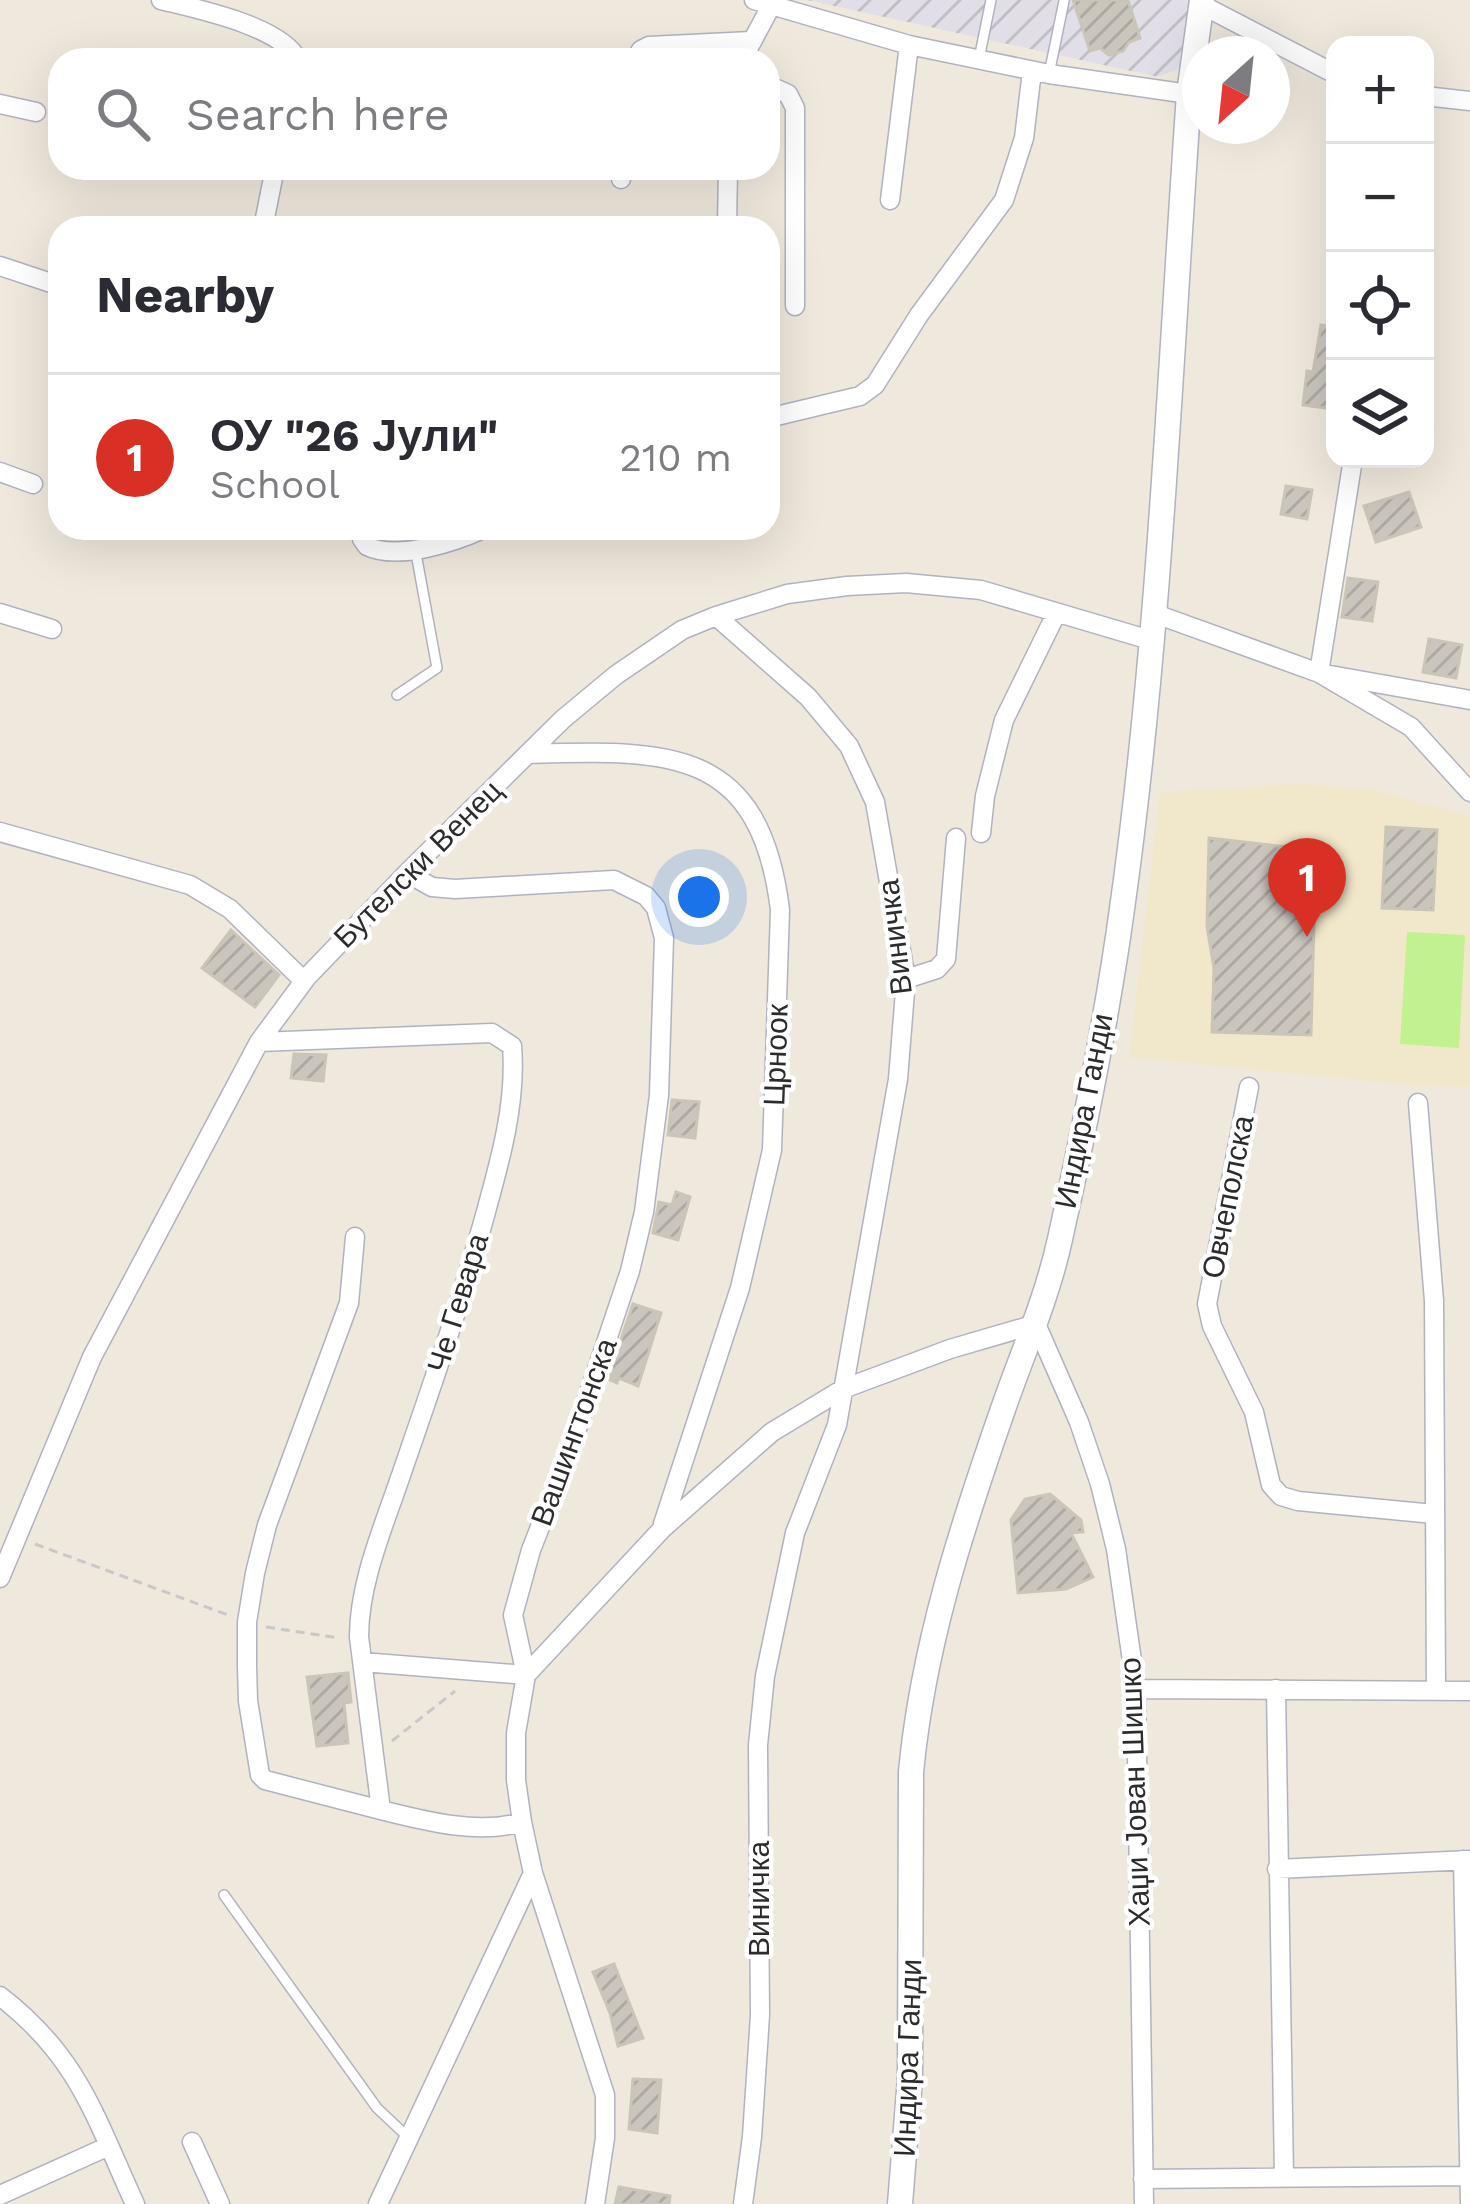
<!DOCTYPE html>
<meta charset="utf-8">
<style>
:root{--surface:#fff;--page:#f7f7f7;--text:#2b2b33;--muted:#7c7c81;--line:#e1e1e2;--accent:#d93025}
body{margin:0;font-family:"Work Sans",sans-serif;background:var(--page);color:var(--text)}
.controls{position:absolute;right:36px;top:36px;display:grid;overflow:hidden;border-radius:24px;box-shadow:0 12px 48px #0002}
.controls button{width:108px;height:108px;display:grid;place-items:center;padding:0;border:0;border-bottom:3px solid var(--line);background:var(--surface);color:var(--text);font:60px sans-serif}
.compass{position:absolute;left:1182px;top:36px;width:108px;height:108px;border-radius:50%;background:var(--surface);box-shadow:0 12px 48px #0002;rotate:207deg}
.you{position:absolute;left:699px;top:897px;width:42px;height:42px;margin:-30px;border:9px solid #fff;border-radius:50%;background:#1a73e8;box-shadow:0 0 0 18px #1a73e833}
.badge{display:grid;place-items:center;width:78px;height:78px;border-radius:50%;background:var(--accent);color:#fff;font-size:39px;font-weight:700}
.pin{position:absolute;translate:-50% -99px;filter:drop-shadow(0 3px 6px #0008)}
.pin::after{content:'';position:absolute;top:63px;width:42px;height:36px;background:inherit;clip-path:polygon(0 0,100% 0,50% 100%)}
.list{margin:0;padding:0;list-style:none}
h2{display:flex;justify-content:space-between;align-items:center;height:156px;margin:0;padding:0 48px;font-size:51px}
h2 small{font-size:39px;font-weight:400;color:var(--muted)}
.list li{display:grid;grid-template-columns:78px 1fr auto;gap:36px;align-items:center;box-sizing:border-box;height:168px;padding:0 48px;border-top:3px solid var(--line)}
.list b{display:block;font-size:45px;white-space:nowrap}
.list p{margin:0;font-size:39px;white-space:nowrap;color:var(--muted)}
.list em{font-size:39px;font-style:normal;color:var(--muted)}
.icon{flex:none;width:66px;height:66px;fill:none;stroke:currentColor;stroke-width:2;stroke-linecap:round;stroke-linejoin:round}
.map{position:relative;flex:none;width:1470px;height:2204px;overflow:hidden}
.search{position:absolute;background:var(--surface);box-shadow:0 12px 48px #0002;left:48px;top:48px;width:732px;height:132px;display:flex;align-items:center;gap:30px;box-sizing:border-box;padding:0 42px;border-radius:36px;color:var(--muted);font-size:45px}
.panel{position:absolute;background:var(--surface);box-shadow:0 12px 48px #0002;left:48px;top:216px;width:732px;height:324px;border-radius:36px}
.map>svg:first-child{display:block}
.industrial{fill:url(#industrial-furrows)}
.education{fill:#f1e8cb}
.pitch{fill:#c1f190}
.building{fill:url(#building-hatch);stroke:#cac5b6;stroke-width:3}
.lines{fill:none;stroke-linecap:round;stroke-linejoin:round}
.service-casing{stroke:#b1b2c1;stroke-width:12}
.minor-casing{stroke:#b1b2c1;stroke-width:21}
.tertiary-casing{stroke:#b1b2c1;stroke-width:27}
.path{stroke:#c8c8c8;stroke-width:3;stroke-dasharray:9 6;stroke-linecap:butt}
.service{stroke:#fff;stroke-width:9}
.minor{stroke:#fff;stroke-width:18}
.tertiary{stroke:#fff;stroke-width:24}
.labels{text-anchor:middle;stroke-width:9;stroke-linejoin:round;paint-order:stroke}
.street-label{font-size:30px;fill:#2c2c2c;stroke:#fff}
</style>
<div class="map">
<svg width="1470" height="2204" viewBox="0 0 1470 2204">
<defs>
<pattern id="industrial-furrows" width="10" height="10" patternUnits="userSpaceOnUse" patternTransform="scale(3)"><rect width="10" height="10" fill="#e1dee7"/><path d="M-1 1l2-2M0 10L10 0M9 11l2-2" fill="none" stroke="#c1bfc6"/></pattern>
<pattern id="building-hatch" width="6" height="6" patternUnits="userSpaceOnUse" patternTransform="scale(3)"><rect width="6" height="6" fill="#cac5bd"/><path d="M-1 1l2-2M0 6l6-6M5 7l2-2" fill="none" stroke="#aea9a3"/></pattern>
</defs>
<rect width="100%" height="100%" fill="#efe8dd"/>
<path class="industrial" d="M807 0H1198L1185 66 1158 77Z"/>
<path class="education" d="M1297 784 1371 789 1470 816V1087L1410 1085 1129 1057 1160 792Z"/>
<path class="pitch" d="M1407 932 1465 935 1459 1048 1400 1044Z"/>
<path class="building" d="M1073 0H1128L1140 38 1129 42 1123 51 1109 55 1100 48 1090 51Z
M1321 325 1335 327 1333 409 1303 405 1307 371 1313 372Z
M1286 486 1312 490 1307 519 1281 514Z
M1409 492 1421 527 1376 542 1364 506Z
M1348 578 1378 582 1372 621 1342 617Z
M1429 639 1462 645 1456 678 1423 672Z
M1386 827 1437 830 1433 910 1382 908Z
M1209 838 1296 848 1314 922 1311 1035 1212 1032 1214 968 1207 927Z
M231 930 279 975 255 1007 202 968Z
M294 1054 326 1055 323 1081 291 1078Z
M672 1100 699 1102 695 1138 668 1135Z
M676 1192 690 1197 678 1240 653 1233 659 1202 672 1205Z
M633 1304 661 1313 638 1386 619 1378 617 1383 608 1379Z
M1050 1494 1081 1520 1083 1532 1071 1533 1093 1577 1066 1589 1018 1593 1011 1520 1025 1499Z
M348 1673 351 1702 344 1703 348 1743 317 1746 307 1677Z
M614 1964 643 2038 618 2046 610 2013 593 1972Z
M633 2079 661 2080 657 2133 629 2129Z
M619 2187 670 2196 669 2204H615Z"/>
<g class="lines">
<g class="service-casing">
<path id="service" d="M979 59 991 0
M1049 74 1064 1
M397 695 437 668 415 548
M224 1895 377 2108 411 2140"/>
</g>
<g class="minor-casing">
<path id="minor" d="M161 0C197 9 281 26 298 60
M754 0 909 45 1049 74 1189 94
M1202 5 1335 74
M635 60 641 50 649 46 751 41
M742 60 770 8
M768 85 788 94 795 108V306
M1425 96 1470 101
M0 104 36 112
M621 179 622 168
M890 200 909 45
M263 228 275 168
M727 228 728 168
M0 266 60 286
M768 418 860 396 875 385 919 315 1004 200 1024 138 1032 71
M1353 459 1319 673 1411 727 1470 792
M0 472 33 484
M363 528 362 539 367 546C397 561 456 542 485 528
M0 613 52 629
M1153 613 1319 673 1470 700
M716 616 808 697 849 746 875 802 906 979 898 1079 837 1425 795 1533 765 1676 758 1745 760 2015 752 2137 743 2204
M529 754C666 750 760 745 780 910L772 1150 740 1288 663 1524
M0 832 190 885 230 909 304 981
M981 833 985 796 1004 720 1056 614
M407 873 432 887 455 889 614 880 646 896 656 908 664 938 659 1095 644 1212 630 1271 569 1453 531 1550 513 1615 526 1675 516 1733V1780L522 1822 533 1873 605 2095V2138L595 2204
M906 979 937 969 946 959 956 838
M259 1042 492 1033 512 1046C517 1106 498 1168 482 1226 458 1311 429 1394 400 1478 383 1528 359 1583 359 1637L381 1810C425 1821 478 1835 522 1822
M1249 1087 1207 1304 1212 1326 1254 1412 1271 1485 1281 1496 1298 1501 1434 1514
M1418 1103 1434 1301 1436 1690
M355 1237 349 1303 267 1525 255 1573 247 1622V1666L248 1701 260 1775 265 1780 381 1810
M0 1578 92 1357 259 1042 307 977 407 873 563 719 616 675 682 630 716 616 787 594 847 586 906 583 981 590 1150 640
M362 1662 526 1675
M526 1675 662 1529 772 1432 843 1389 950 1349 1036 1324 1079 1422 1100 1484 1116 1549 1136 1689 1144 2204
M1136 1689 1470 1691
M1276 1689 1284 2177
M1463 1860 1470 2204
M1277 1869 1470 1860
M0 1996C79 2057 95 2117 135 2204
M192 2142 220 2204
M1143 2179 1469 2176
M0 2195 109 2146
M378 2204 533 1873"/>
</g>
<g class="tertiary-casing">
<path id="tertiary" d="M900 2204 910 2078 911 1772C923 1646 961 1530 1002 1412 1022 1354 1047 1299 1060 1239 1084 1131 1107 1019 1122 909 1160 639 1170 365 1189 94L1202 0"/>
</g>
<path class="path" d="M35 1544 228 1615
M266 1627 339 1638
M392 1741 455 1691"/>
<use href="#service" class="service"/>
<use href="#minor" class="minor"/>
<use href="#tertiary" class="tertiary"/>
</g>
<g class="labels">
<g class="street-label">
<text transform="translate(418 864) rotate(-45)" y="10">Бутелски Венец</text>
<text transform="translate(895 937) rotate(-97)" y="10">Виничка</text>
<text transform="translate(776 1055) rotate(-88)" y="10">Црноок</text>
<text transform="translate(1084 1111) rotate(-79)" y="10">Индира Ганди</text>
<text transform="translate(1228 1197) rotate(-79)" y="10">Овчеполска</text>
<text transform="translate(458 1303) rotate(-73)" y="10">Че Гевара</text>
<text transform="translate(574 1432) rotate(-70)" y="10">Вашингтонска</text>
<text transform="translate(1135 1792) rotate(-92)" y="10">Хаџи Јован Шишко</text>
<text transform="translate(759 1899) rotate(-90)" y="10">Виничка</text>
<text transform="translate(908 2058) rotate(-88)" y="10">Индира Ганди</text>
</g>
</g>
</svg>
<div class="controls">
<button>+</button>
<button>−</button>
<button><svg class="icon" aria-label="locate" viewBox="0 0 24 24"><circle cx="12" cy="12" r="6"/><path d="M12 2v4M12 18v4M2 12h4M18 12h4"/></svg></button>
<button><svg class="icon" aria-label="layers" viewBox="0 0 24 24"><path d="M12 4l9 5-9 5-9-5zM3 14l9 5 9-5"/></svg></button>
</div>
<svg class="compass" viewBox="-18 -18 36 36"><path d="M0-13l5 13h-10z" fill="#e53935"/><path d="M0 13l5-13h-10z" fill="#7c7c81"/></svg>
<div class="you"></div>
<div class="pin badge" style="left:1307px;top:937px">1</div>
<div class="search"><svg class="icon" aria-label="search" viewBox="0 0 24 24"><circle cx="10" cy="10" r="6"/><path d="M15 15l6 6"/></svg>Search here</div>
<section class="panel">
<h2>Nearby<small></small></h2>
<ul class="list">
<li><span class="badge">1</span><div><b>ОУ &quot;26 Јули&quot;</b><p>School</p></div><em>210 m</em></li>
</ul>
</section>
</div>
